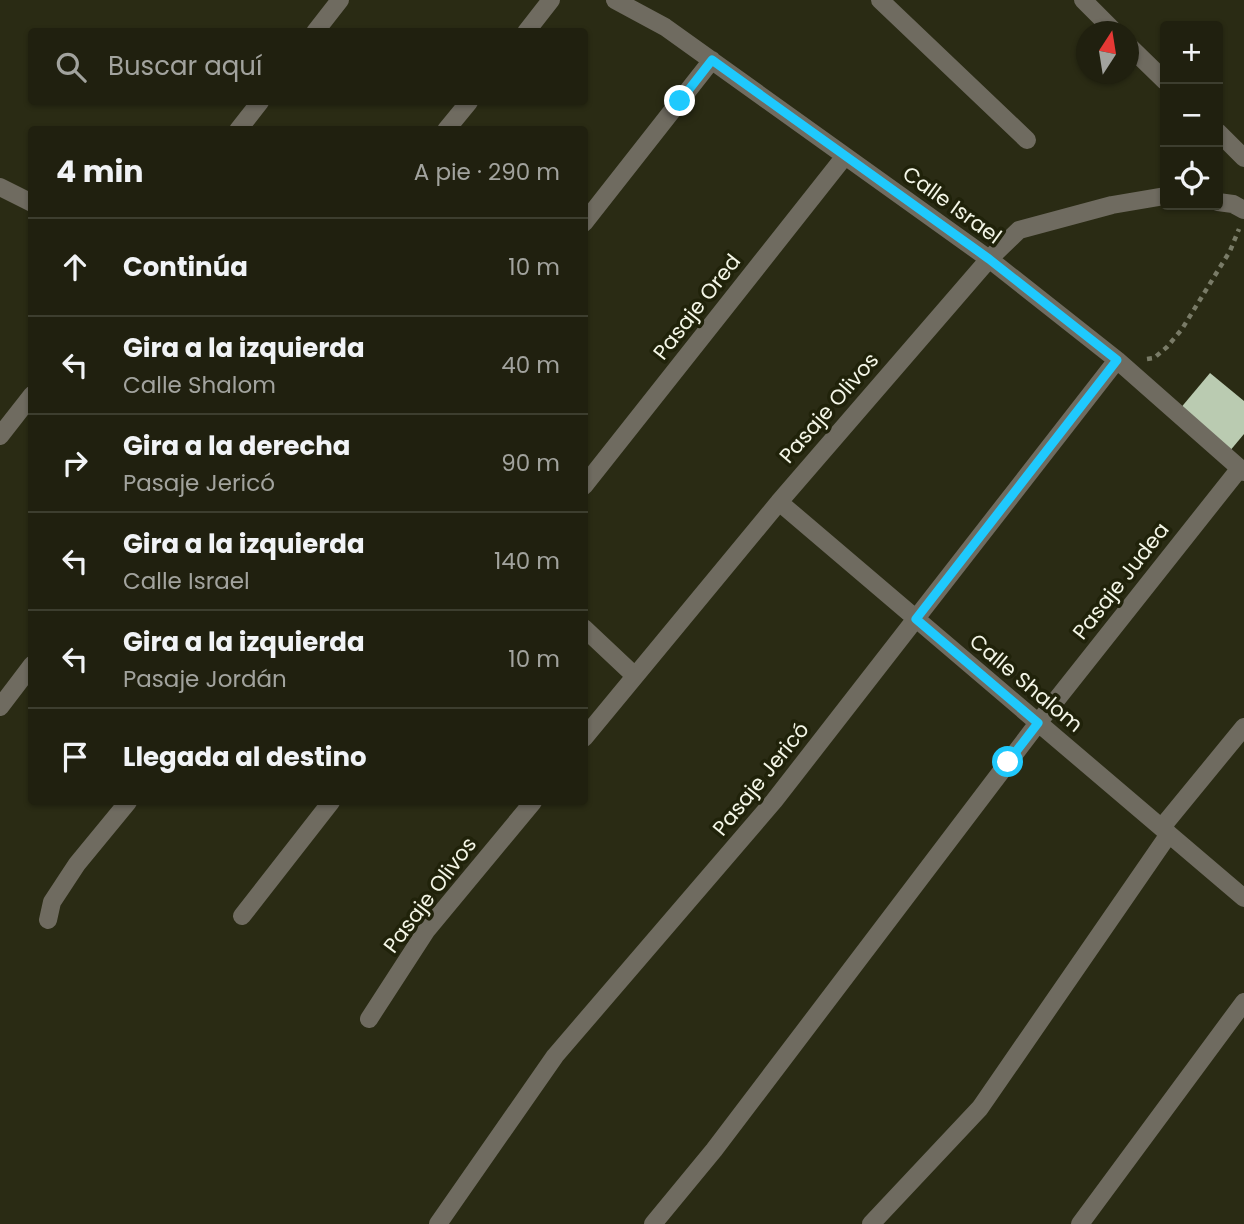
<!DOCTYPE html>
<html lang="es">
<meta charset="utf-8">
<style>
:root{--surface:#20200f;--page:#282818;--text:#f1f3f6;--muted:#a2a39e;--line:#3d3e2f}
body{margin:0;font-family:Poppins,sans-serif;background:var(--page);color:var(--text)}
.controls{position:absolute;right:21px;top:21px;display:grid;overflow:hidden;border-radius:7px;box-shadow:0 2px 5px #0004}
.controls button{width:63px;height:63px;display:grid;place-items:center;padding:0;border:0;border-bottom:2px solid var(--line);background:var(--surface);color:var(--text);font:35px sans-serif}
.compass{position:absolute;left:1076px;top:21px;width:63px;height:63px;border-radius:50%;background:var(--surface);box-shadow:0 2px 5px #0004;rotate:12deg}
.stop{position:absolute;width:21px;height:21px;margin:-16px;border:5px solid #1fc9fd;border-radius:50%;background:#fff}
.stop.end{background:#1fc9fd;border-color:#fff;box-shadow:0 2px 7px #0008}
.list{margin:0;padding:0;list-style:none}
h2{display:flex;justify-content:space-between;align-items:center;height:91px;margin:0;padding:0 28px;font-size:30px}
h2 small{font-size:23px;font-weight:400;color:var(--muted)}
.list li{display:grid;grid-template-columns:46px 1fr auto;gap:21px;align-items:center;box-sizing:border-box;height:98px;padding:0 28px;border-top:2px solid var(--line)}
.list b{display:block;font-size:26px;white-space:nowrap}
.list p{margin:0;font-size:23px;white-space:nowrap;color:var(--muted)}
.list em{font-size:23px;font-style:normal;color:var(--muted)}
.icon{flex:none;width:38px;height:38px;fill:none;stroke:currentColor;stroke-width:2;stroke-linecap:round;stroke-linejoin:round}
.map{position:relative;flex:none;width:1244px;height:1224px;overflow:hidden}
.search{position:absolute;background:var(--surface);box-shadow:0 2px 5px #0004;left:28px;top:28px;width:560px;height:77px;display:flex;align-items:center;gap:18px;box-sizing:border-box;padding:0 24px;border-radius:7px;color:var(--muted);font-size:26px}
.panel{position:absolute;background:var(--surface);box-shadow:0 2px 5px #0004;left:28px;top:126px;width:560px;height:679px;border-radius:7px}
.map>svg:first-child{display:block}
.building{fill:#bacbb1}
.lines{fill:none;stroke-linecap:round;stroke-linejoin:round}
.path{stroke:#797b67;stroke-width:4.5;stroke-dasharray:5 5;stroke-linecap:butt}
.street{stroke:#6f6b60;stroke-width:18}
.route{stroke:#1fc9fd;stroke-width:9}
.labels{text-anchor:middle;stroke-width:7;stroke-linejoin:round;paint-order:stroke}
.street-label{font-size:21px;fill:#f4f6e7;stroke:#20220a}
</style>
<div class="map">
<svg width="1244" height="1224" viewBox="0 0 1244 1224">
<rect width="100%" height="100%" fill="#2a2b14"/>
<path class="building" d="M1210 373 1244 401V434L1229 452 1179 410Z"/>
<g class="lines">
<path class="path" d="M1147 359 1154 358 1167 347 1182 329 1230 251 1239 229"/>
<path class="street" d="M615 0 665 27 989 259 1117 360 1244 472
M880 0 1027 140
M1083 0 1115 32
M315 32 340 0
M526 32 551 0
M1128 45 1165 81
M238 130 260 102
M446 130 469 102
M1218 132 1244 158
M0 187 32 203
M1218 202 1233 204 1244 210
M584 223 712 60
M0 436 32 395
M584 486 845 156
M779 502 1244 898
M584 628 635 676
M0 707 32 665
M584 738 779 502 989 259 1019 230 1112 205 1165 196
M242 916 331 802
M48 920 52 902 77 864 128 802
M369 1019 426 931 533 802
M438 1224 555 1056 774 801 1117 360
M653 1224 714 1150 1038 723 1240 468
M871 1224 980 1108 1169 834 1162 827 1244 727
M1080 1224 1244 1002"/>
</g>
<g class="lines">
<path class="route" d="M680 101 712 60 989 259 1117 360 916 619 1038 723 1008 762"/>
</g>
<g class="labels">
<g class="street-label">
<text transform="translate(952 205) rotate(36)" y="7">Calle Israel</text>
<text transform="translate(697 307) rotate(-52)" y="7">Pasaje Ored</text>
<text transform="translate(829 408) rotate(-49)" y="7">Pasaje Olivos</text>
<text transform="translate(1121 581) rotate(-52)" y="7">Pasaje Judea</text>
<text transform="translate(1026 683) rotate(40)" y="7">Calle Shalom</text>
<text transform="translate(761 779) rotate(-51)" y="7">Pasaje Jericó</text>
<text transform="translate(430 895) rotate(-53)" y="7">Pasaje Olivos</text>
</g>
</g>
</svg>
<div class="controls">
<button>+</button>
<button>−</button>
<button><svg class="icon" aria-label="locate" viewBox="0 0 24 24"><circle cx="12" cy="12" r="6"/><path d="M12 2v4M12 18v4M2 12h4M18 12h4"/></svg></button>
</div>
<svg class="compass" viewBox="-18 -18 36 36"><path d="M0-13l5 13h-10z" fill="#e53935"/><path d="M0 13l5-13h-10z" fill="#a2a39e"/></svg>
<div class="stop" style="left:1008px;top:762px"></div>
<div class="stop end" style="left:680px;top:101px"></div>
<div class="search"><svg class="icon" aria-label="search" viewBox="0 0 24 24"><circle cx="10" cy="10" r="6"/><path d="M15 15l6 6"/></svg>Buscar aquí</div>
<section class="panel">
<h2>4 min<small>A pie · 290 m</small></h2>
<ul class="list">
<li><svg class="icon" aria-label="ahead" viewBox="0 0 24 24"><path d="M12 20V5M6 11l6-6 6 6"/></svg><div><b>Continúa</b></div><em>10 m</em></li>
<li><svg class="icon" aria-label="left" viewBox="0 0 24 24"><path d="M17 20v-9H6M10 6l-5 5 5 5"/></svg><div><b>Gira a la izquierda</b><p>Calle Shalom</p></div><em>40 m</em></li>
<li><svg class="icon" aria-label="right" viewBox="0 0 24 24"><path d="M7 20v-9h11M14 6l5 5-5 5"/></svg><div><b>Gira a la derecha</b><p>Pasaje Jericó</p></div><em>90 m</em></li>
<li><svg class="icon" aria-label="left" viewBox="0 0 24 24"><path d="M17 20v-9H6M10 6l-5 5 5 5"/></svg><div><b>Gira a la izquierda</b><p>Calle Israel</p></div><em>140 m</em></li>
<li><svg class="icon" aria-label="left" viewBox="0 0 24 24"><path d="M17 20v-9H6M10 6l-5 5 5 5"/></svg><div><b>Gira a la izquierda</b><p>Pasaje Jordán</p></div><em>10 m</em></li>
<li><svg class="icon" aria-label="arrive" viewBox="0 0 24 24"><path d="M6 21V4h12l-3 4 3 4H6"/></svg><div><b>Llegada al destino</b></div></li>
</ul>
</section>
</div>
